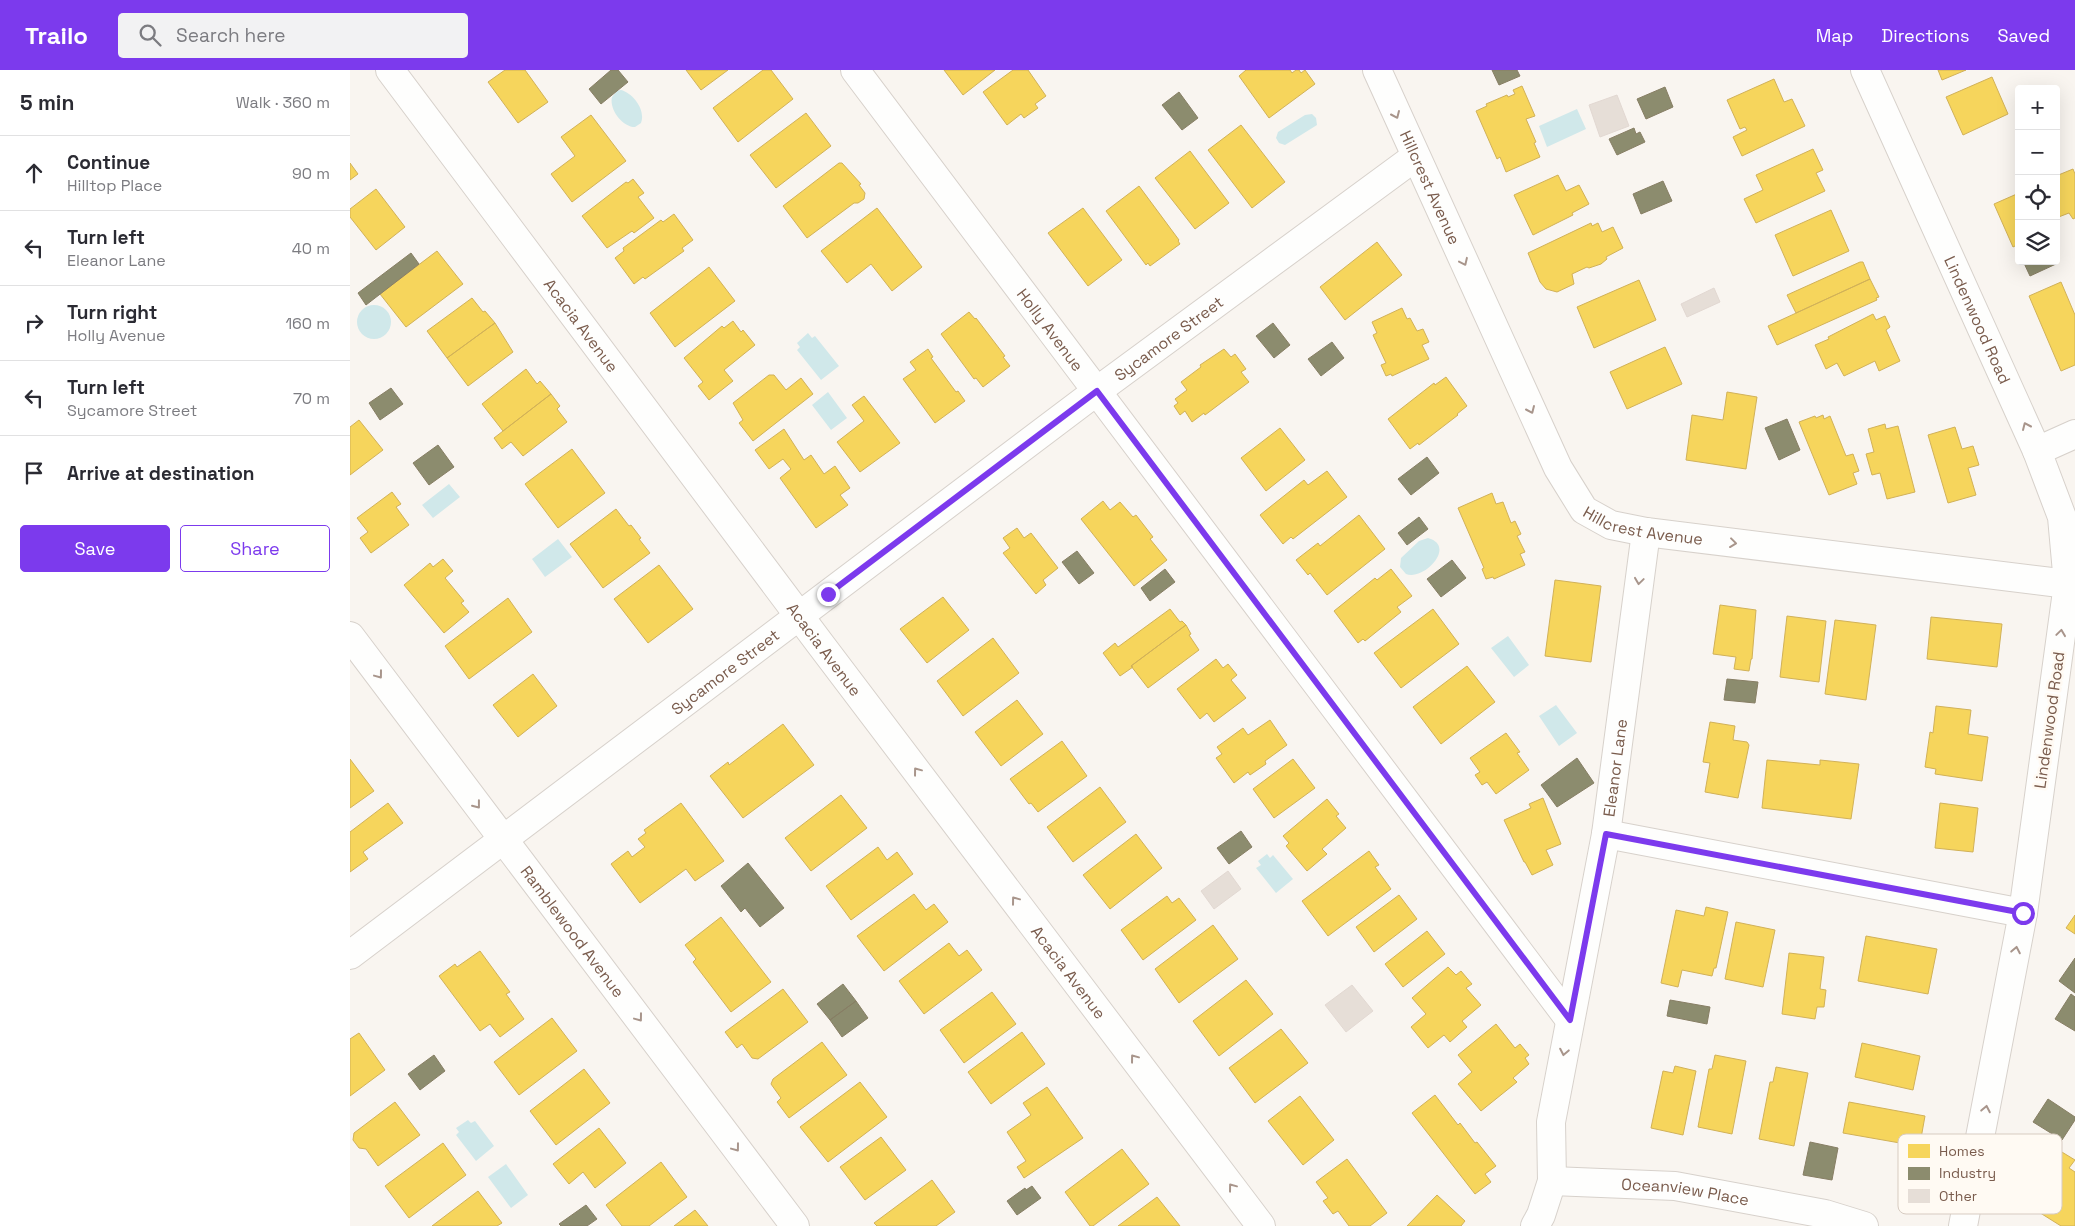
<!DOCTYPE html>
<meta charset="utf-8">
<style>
:root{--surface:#fff;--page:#f2f2f3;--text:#2b2b33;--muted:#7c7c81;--line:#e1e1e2;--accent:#7c3aed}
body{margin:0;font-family:"Space Grotesk",sans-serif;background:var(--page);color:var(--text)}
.controls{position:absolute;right:15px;top:15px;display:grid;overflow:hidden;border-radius:5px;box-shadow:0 5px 20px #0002}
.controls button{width:45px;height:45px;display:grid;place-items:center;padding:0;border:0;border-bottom:1px solid var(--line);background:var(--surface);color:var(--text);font:25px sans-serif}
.stop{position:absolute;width:15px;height:15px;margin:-11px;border:4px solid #7c3aed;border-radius:50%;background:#fff}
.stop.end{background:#7c3aed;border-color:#fff;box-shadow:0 1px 5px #0008}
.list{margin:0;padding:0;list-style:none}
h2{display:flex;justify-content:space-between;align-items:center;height:65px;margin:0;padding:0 20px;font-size:21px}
h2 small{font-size:16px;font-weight:400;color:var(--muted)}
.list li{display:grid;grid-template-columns:32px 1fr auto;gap:15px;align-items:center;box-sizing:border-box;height:75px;padding:0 20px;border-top:1px solid var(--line)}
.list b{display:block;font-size:19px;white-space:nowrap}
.list p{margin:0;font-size:16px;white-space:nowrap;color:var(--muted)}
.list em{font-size:16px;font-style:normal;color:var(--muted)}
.actions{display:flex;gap:10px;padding:15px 20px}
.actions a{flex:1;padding:11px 0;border:1px solid var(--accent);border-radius:5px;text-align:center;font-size:18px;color:var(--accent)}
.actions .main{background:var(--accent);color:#fff}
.icon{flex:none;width:28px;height:28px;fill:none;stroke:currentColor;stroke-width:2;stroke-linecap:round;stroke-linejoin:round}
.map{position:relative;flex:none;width:1725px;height:1156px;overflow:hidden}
header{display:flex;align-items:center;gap:30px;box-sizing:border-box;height:70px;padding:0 25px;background:var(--accent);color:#fff}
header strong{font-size:24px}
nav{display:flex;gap:28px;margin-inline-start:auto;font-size:18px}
.search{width:350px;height:45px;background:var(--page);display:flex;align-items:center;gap:12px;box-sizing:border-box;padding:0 18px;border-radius:5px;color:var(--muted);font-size:19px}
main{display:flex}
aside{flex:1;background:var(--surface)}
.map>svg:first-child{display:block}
.water{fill:#d0e8ea}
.homes{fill:#f6d55c;stroke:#d1b158}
.industry{fill:#8c8c6e;stroke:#877e64}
.building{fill:#e6ded7;stroke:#e2d8d2}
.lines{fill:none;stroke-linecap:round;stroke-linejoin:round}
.minor-casing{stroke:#d7d1cb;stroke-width:30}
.minor{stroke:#fefefd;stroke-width:28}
.oneway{stroke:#a8958b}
.route{stroke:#7c3aed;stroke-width:6}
.labels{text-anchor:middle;stroke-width:5;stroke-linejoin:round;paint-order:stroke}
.street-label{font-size:16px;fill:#7a5c4d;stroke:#fffaf3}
.key{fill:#fffaf3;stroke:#d7cbc1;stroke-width:1}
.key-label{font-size:14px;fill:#7a5c4d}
</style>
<header>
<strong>Trailo</strong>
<div class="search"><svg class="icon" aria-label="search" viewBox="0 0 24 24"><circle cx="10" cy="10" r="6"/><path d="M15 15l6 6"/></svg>Search here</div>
<nav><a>Map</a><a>Directions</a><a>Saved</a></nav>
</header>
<main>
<aside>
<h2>5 min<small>Walk · 360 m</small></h2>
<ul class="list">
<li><svg class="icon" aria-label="ahead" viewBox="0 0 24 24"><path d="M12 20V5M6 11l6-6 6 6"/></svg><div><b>Continue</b><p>Hilltop Place</p></div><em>90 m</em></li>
<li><svg class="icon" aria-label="left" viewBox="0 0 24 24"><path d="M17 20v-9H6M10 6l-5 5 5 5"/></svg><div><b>Turn left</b><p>Eleanor Lane</p></div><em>40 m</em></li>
<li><svg class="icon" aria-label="right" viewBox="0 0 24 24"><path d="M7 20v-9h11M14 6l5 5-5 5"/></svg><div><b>Turn right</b><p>Holly Avenue</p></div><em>160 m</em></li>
<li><svg class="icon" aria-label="left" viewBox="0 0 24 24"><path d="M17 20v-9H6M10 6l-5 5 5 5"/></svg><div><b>Turn left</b><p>Sycamore Street</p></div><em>70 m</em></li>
<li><svg class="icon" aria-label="arrive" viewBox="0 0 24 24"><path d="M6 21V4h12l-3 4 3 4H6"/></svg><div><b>Arrive at destination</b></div></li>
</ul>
<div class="actions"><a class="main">Save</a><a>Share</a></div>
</aside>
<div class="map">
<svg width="1725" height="1156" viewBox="0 0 1725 1156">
<rect width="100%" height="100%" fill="#f9f5f0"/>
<path class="water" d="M271 20C283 23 296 40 291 53L285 57C272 57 259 39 262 27L267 21Z
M1227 39 1236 59 1197 77 1189 56Z
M962 44 966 48 967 55 935 75 929 73 926 68 928 62 955 45Z
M7 252a17 17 0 1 1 34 0a17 17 0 1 1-34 0Z
M458 263 462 268 465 266 489 296 471 310 447 280 450 277 447 273Z
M478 322 497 348 481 360 462 335Z
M99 414 110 427 83 448 72 435Z
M1078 468C1107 476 1074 511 1056 504L1050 497 1051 488 1069 471Z
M208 469 222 487 195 507 182 489Z
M1158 566 1179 595 1164 607 1141 578Z
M1206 635 1227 663 1209 676 1189 646Z
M917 784 920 788 923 785 943 809 926 823 906 798 911 795 908 791Z
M118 1050 121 1053 125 1051 144 1076 126 1091 106 1065 109 1062 106 1058Z
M156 1094 178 1125 161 1138 138 1107Z"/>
<path class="homes" d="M155 0H175L198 32 168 53 138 12Z
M336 0H378L351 20Z
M413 0H421L443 29 388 72 363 38Z
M594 0H645L613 25Z
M663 0H678L696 26 685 34 688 38 674 48 671 44 657 55 633 22Z
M896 0H940L942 3 946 0H949L951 3 955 0 965 14 919 48 889 6Z
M1588 0H1616L1592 10Z
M1642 7 1658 44 1613 65 1596 27Z
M1424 9 1434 32 1442 29 1455 56 1392 86 1383 67 1397 60 1395 57 1390 59 1377 30Z
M1172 16 1185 46 1176 49 1186 72 1184 73 1190 87 1156 102 1150 87 1147 89 1126 41 1137 36 1136 34 1157 25 1158 27 1165 24 1163 20Z
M456 43 481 76 426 118 400 85Z
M241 45 276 91 222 132 201 104 225 86 211 67Z
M891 55 935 112 902 138 858 80Z
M1463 79 1473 100 1466 103 1475 121 1406 153 1394 129 1413 120 1406 105Z
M840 81 879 133 845 159 805 108Z
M0 93 8 104 0 110Z
M489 93H492L511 114 509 115 515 123 514 129 508 133H504L457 168 433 136Z
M1723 99 1725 104V148L1723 149 1719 143 1706 148V106Z
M1208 105 1216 121 1229 115 1239 134 1222 143 1223 145 1183 165 1164 125Z
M283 109 294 123 288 127 304 148 284 163 282 161 257 178 232 146 276 112 278 113Z
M789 116 829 170 828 171 830 174 800 196 798 193 796 195 756 141Z
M26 119 55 157 26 180 0 147V139Z
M1669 123V174L1663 177 1644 134Z
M527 138 572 197 542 221 521 194 497 213 471 181Z
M733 138 772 190 738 216 698 163Z
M1481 140 1499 181 1443 206 1425 165Z
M324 144 343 170 332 178 334 181 295 209 293 207 284 214 265 188 274 181 273 178 311 150 313 152Z
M1241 153 1242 156 1248 153 1252 162 1263 157 1273 178 1256 187 1257 189 1251 194 1239 198 1237 197 1222 204 1224 214 1207 222 1196 219 1190 212 1178 183Z
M1027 172 1052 205 995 250 970 217Z
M87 181 113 214 56 257 30 224Z
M1510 192H1513L1520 209 1446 243 1437 225Z
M359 197 385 231 325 277 300 243Z
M1520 209 1529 227 1526 228 1527 230 1427 275 1418 256Z
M1289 210 1306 250 1244 278 1227 237Z
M1711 212 1725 245V295L1711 301 1679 226Z
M122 228 133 242 135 241 145 253 97 288 77 261Z
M1052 238 1057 249 1060 248 1067 261 1073 259 1079 272 1072 275 1079 289 1042 306 1041 304 1036 306 1031 295 1036 293 1023 265 1027 263 1022 252Z
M619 242 625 249 626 248 655 286 653 287 660 296 633 317 626 308 624 309 591 264Z
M1523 244 1526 250 1535 246 1540 257 1536 260 1550 291 1529 301 1525 291 1494 306 1487 293 1476 299 1465 275 1479 269 1478 267Z
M383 251 391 262 393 260 405 275 374 300 383 311 359 330 348 316 353 312 334 288 372 256 374 258Z
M145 253 163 282 118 316 97 288Z
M1315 277 1332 314 1277 339 1260 302Z
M578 279 583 287 581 288 606 322 608 321 615 331 585 353 553 309 566 300 560 292Z
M874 279 881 287 885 284 896 299 891 302 899 312 855 345 854 343 842 352 835 341 830 345 824 336 828 333 825 329 837 320 831 312 851 297 850 295Z
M176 299 187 314 190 311 201 324 153 361 132 334Z
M419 305H424L436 320 451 308 463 324 403 371 389 353 393 350 383 333Z
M1096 307 1117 336 1107 344 1108 345 1069 375 1068 373 1060 379 1038 349 1084 313 1085 315Z
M1377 322 1407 327 1396 399 1336 390 1342 345 1373 350Z
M201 324 210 336 207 339 217 352 173 386 161 372 152 379 144 368Z
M514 326 550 373 510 402 487 372 514 351 502 335Z
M1473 345 1474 349 1480 346 1496 386 1503 384 1509 401 1503 403 1507 414 1479 425 1449 352 1465 346 1466 348Z
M9 350 33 380 0 405V357Z
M1535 354 1536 359 1548 356 1565 422 1537 429 1530 403 1522 405 1516 384 1524 382 1518 359Z
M1605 357 1612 379 1623 376 1629 395 1618 398 1626 425 1598 433 1578 365Z
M930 358 955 390 916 421 891 388Z
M434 359 454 390 461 385 474 404 485 396 500 418 490 425 498 435 466 458 430 408 441 399 433 389 419 399 405 380Z
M222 379 255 423 208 458 175 414Z
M977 401 997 427 943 469 941 467 933 474 910 445 954 410 958 415Z
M42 422 51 434 46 437 59 455 21 483 10 468 18 462 7 448Z
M1142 423 1146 434 1153 432 1161 453 1165 451 1171 464 1167 466 1175 482 1170 484 1175 495 1144 509 1143 507 1136 509 1132 499 1134 498 1108 438Z
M753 431 760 440 770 432 783 447 786 445 803 467 800 469 817 490 784 516 731 449Z
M266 439 279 456 281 455 291 468 289 469 300 483 253 518 220 474Z
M1009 445 1035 479 977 525 960 503 958 505 946 490 968 473 970 476Z
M667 458 674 468 681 463 708 498 693 510 696 515 686 524 653 483 660 478 653 468Z
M93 489 103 501 95 508 114 531 111 533 119 542 94 563 54 515 80 493 83 497Z
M309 495 343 539 298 573 264 529Z
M1041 499 1062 526 1047 537 1051 542 1015 571 1013 569 1008 573 984 541 1025 508 1027 510Z
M1205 510 1251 516 1241 592 1195 586Z
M593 527 619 560 577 593 550 559Z
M158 528 182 562 119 609 95 576Z
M1370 535 1406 540 1402 589H1401L1399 601 1384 599 1386 587 1363 584Z
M820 539 830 552 832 551 836 555 781 596 783 597 770 606 753 583 765 573 768 577Z
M1083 539 1109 574 1051 618 1024 583Z
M1437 546 1476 551 1469 612 1430 607Z
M1581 547 1652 554 1647 597 1577 589Z
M1485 550 1526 555 1516 630 1475 624Z
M836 555 841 564 839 565 849 580 798 618 781 596Z
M643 568 669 603 613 646 587 611Z
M866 589 873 598 878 594 887 605 881 610 896 628 864 652 857 643 850 649 827 619Z
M1117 596 1145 632 1091 674 1063 637Z
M183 604 207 636 168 667 143 635Z
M667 630 693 664 651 696 625 662Z
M1586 636 1621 640 1618 664 1638 667 1632 711 1585 704 1586 699 1575 697 1580 662 1583 663Z
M920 650 937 675 915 691 916 694 900 705 898 702 884 713 866 688 872 684 867 677 893 658 898 665Z
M1360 652 1385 656 1383 670 1397 672 1399 675 1388 728 1355 722 1360 693 1353 692Z
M433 654 464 695 393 748 360 706 378 692 379 695Z
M1156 663 1170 682 1167 683 1179 700 1146 724 1137 712 1132 715 1125 705 1130 702 1120 688Z
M712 671 737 706 688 742 681 733 679 734 660 709Z
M0 689 24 721 0 738Z
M943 689 965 718 924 748 903 719Z
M1417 690 1470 695V690L1509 694 1501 749 1412 738Z
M750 717 776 752 723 792 697 757Z
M491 725 517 758 461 801 435 768Z
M1193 728 1211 774 1196 780 1203 795 1182 805 1175 792H1174L1154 750 1181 738 1179 734Z
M977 729 989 744 986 746 996 758 972 779 977 784 957 801 936 776 939 773 933 766Z
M38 733 53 753 13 782 18 789 0 802V762Z
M331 733 374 791 345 811 336 799 290 833 261 794 278 781 282 787 295 777 288 769 296 763 294 760Z
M1590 733 1628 738 1623 782 1585 778Z
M786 764 812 798 760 839 733 805Z
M528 777 537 790 547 782 563 804 501 850 476 816Z
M1019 781 1029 795 1025 797 1041 819 978 866 952 831Z
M564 824 576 840 584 834 598 852 534 901 507 866Z
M1049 825 1067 849 1024 882 1006 857Z
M817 826 822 833 829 828 846 850 793 890 771 860Z
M1356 837 1378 842 1366 898H1364L1362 906 1332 900 1328 917 1311 913 1326 840 1354 846Z
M1725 845V864L1716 858Z
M371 847 421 912 381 942 343 892 346 889 335 875Z
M1386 852 1425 860 1413 917 1375 909Z
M863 855 888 889 829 933 805 899Z
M1077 861 1095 884 1053 917 1035 894Z
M1516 866 1587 879 1578 924 1508 911Z
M599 873 609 886 617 880 632 900 574 944 549 911Z
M130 881 160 922 156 924 174 949 150 967 140 954 130 961 89 906 105 894 107 897Z
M1439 883 1474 887 1470 919 1476 920 1474 937H1467L1465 949 1432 944Z
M1098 897 1106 905 1111 901 1122 914 1116 918 1131 935 1112 951 1117 957 1100 972 1094 965 1078 978 1061 957 1076 944 1062 928Z
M896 910 923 944 869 986 843 951Z
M433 919 458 952 408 989 402 988 392 974 387 978 375 962Z
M642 922 666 954 614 993 590 960Z
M202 948 227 981 169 1025 144 992Z
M1146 954 1165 978 1170 974 1179 985 1175 988 1179 994 1163 1008 1167 1012 1131 1041 1108 1014 1122 1002 1108 985Z
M931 959 958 993 905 1033 879 998Z
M672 962 695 994 641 1034 618 1002Z
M9 963 35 1000 0 1026V969Z
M472 972 497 1005 439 1048 427 1032 431 1028 421 1014 423 1009Z
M1512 973 1570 986 1563 1020 1505 1007Z
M1365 985 1396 991 1382 1064 1348 1057 1359 999H1362Z
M1325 996 1346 1001 1333 1065 1301 1058 1313 1001 1323 1003Z
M1426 997 1458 1003 1444 1076 1409 1069 1420 1012H1423Z
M234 999 260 1033 206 1075 180 1041Z
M510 1012 537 1047 478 1092 450 1057Z
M697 1017 733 1068 674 1108 667 1097 676 1091 657 1062 681 1045 673 1033Z
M1085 1025 1108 1055 1110 1053 1125 1073 1127 1072 1146 1096 1135 1104 1141 1112 1125 1124 1062 1043Z
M950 1026 984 1070 953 1095 918 1051Z
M45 1032 70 1065 28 1096 16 1079 9 1078 3 1070 4 1063Z
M1499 1032 1575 1046 1568 1085 1549 1081 1550 1073 1493 1063Z
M249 1058 276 1093 245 1118 233 1102 219 1114 203 1094Z
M531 1067 556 1100 515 1130 490 1097Z
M93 1073 116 1105 59 1148 35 1116Z
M1702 1076 1725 1090 1719 1098 1725 1102V1156H1711L1668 1129Z
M772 1079 799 1114 743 1156H740L715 1122Z
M997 1089 1037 1143 1020 1156H999L988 1141 983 1144 973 1131 978 1128 966 1112Z
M311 1092 337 1127 299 1156H272L256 1135Z
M582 1110 605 1142 586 1156H527L524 1153Z
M128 1121 152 1153 147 1156H82Z
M1087 1125 1115 1151 1111 1156H1057Z
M807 1127 830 1156H768Z
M345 1140 358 1156H324Z"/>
<path class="industry" d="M261 0H268L278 12 251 34 239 19Z
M1142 0H1167L1170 6 1149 15Z
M1315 17 1323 37 1296 49 1287 29Z
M829 22 848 48 832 60 812 35Z
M1284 58 1286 64 1290 62 1295 72 1267 85 1259 69Z
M1313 111 1322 131 1291 144 1283 124Z
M61 183 69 194 16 235 8 223Z
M1673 191H1705L1706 194 1680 206Z
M923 253 940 275 924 288 906 266Z
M982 272 994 288 971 306 958 289Z
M41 318 53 334 30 350 19 333Z
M1437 349 1450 380 1429 390 1415 358Z
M88 375 104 397 79 415 63 393Z
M1077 387 1089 403 1061 425 1048 409Z
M1069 447 1078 459 1057 475 1048 463Z
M727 481 744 503 729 514 712 492Z
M1102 490 1116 508 1091 527 1077 509Z
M815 499 825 512 800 531 791 518Z
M1377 609 1408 612 1405 633 1374 630Z
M1227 688 1244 713 1207 737 1191 715Z
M891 761 902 777 879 794 867 778Z
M398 793 434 838 410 857 395 838 391 842 371 816Z
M1725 888V923L1709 911Z
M493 914 506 931 480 950 467 934Z
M1721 924 1725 927V961L1705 949Z
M1320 930 1360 937 1357 954 1317 946Z
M506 931 518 948 492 967 480 950Z
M84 985 95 1001 70 1020 58 1004Z
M1698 1029 1725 1047V1050L1712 1070 1683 1052Z
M1460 1072 1488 1078 1482 1110 1453 1105Z
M682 1116 691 1128 667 1145 657 1131 675 1118 676 1120Z
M236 1135 247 1149 237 1156H211L209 1154Z"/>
<path class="building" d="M1267 25 1279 56 1250 67 1239 35Z
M1364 218 1370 232 1337 247 1331 234Z
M878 801 891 819 864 839 851 821Z
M1002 915 1023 941 996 962 975 935Z"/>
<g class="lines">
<g class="minor-casing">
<g id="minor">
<path id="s1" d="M40 0 471 575 911 1156"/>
<path id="s2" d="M505 0 1220 950"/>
<path id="s3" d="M1027 0 1208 398 1234 440 1261 455 1296 462 1718 514"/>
<path id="s4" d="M1515 0 1687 381 1712 447 1718 514 1673 843 1613 1156"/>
<path d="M1687 381 1725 364"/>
<path id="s5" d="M0 566 445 1156"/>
<path d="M1256 764 1673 843"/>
<path id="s6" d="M0 885 747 321 1065 87"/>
<path id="s7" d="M1202 1111 1201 1052 1256 764 1296 462"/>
<path id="s8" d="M1185 1156 1191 1145 1202 1111 1325 1116 1475 1144 1514 1156"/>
</g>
</g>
<use href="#minor" class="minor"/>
</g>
<defs><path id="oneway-chevron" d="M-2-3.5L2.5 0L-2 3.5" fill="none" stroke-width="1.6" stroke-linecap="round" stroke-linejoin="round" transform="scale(1.25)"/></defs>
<g class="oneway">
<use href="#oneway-chevron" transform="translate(1046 45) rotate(66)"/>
<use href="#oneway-chevron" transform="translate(1114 192) rotate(65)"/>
<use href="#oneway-chevron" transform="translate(1181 340) rotate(66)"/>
<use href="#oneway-chevron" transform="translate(1676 356) rotate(-114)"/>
<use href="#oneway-chevron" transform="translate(1383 473) rotate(7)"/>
<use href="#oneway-chevron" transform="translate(1289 511) rotate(98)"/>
<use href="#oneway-chevron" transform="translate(1711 563) rotate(-82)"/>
<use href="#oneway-chevron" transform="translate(29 605) rotate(53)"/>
<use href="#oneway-chevron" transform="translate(567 701) rotate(-127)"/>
<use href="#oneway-chevron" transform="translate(127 735) rotate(52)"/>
<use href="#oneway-chevron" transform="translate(665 830) rotate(-127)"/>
<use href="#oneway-chevron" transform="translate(1666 880) rotate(-79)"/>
<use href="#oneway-chevron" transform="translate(289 948) rotate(53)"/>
<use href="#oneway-chevron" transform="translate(1214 982) rotate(101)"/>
<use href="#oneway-chevron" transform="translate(784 988) rotate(-127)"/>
<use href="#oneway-chevron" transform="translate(1636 1039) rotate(-79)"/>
<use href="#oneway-chevron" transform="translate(386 1078) rotate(53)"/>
<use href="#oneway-chevron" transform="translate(882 1117) rotate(-127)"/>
</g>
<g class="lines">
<path class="route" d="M478 524 747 321 1220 950 1256 764 1673 843"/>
</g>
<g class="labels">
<g class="street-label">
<text dy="6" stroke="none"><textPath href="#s3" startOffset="129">Hillcrest Avenue</textPath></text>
<text dy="6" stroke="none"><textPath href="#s4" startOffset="274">Lindenwood Road</textPath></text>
<text dy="6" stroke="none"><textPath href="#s1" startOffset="319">Acacia Avenue</textPath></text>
<text dy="6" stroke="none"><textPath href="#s2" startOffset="325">Holly Avenue</textPath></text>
<text dy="6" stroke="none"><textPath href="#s6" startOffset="1025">Sycamore Street</textPath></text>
<text dy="6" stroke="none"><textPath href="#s3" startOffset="549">Hillcrest Avenue</textPath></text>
<text dy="6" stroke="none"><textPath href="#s1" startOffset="724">Acacia Avenue</textPath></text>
<text dy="6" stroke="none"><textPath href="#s6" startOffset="470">Sycamore Street</textPath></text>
<text transform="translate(1699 650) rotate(-82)" y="6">Lindenwood Road</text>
<text dy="6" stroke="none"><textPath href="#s7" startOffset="419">Eleanor Lane</textPath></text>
<text dy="6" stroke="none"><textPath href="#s5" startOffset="370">Ramblewood Avenue</textPath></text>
<text dy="6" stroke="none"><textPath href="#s1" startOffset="1129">Acacia Avenue</textPath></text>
<text dy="6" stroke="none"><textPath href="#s8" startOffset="182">Oceanview Place</textPath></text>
</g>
</g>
<rect x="1548" y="1064" width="164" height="80" rx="8" class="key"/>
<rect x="1558" y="1074" width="22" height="14" fill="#f6d55c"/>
<rect x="1558" y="1097" width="22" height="13" fill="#8c8c6e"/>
<rect x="1558" y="1119" width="22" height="14" fill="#e6ded7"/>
<g class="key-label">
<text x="1589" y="1086">Homes</text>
<text x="1589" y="1108">Industry</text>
<text x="1589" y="1131">Other</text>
</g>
</svg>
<div class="controls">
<button>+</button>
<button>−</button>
<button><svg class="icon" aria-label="locate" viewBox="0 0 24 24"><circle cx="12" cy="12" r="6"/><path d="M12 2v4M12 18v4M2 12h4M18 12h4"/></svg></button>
<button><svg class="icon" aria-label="layers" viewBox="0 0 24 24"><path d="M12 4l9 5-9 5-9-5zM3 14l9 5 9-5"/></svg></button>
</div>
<div class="stop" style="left:1673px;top:843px"></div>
<div class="stop end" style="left:478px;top:524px"></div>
</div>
</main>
